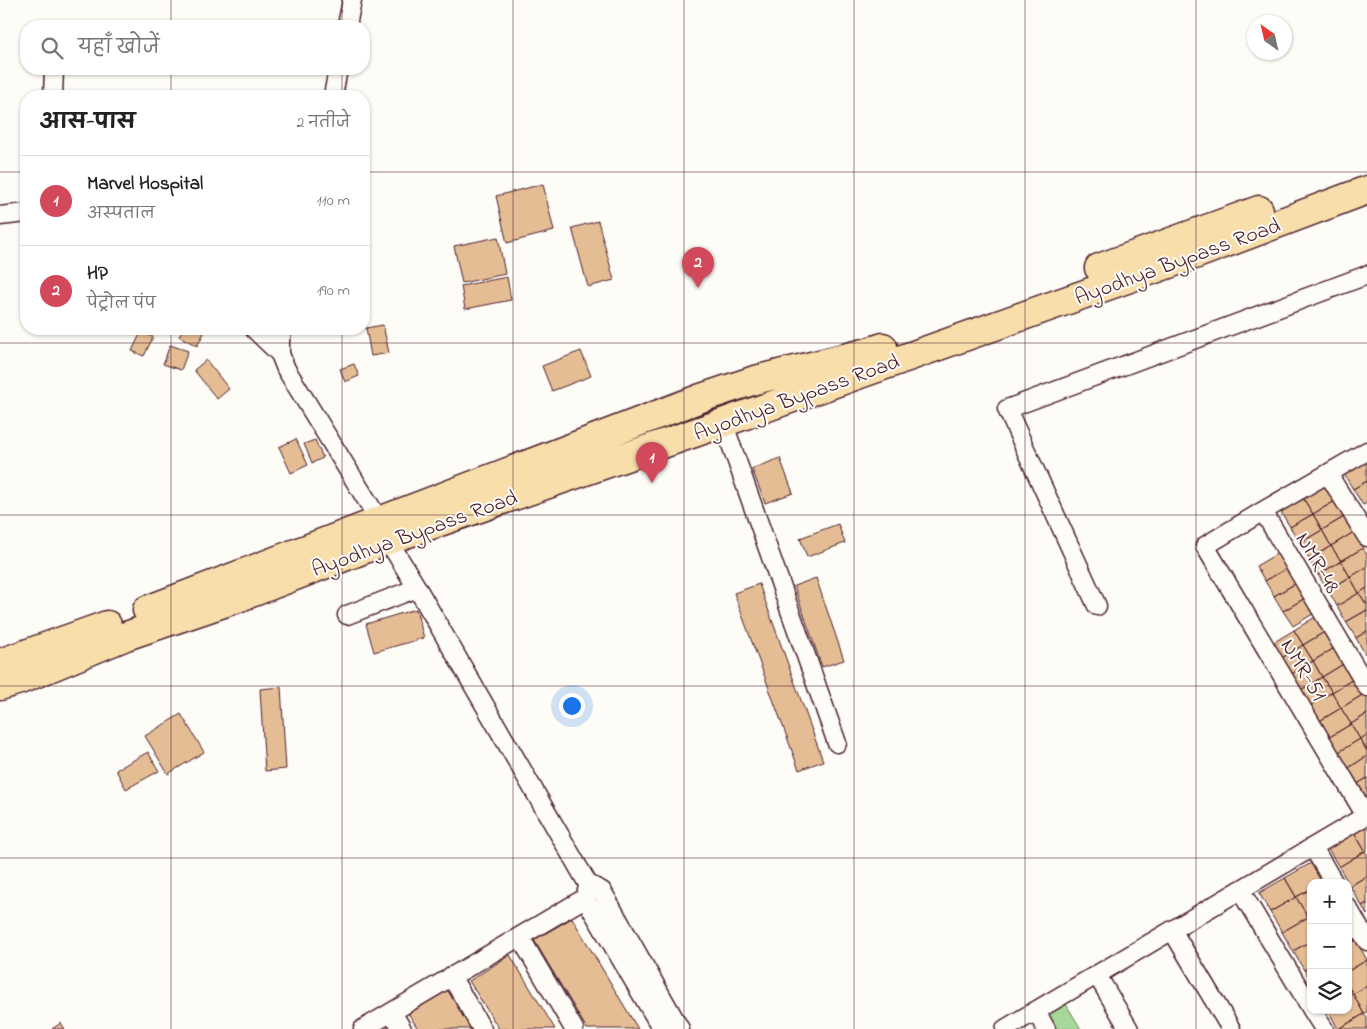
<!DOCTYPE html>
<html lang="hi">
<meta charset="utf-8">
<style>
:root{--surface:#fff;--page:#f2f2f2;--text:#222;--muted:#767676;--line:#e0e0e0;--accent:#d1495b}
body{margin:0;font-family:"Indie Flower","Playpen Sans Deva",sans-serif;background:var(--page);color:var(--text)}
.controls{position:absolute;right:15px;bottom:15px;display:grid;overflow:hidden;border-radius:10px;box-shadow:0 1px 4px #0004}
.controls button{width:45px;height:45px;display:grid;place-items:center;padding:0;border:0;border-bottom:1px solid var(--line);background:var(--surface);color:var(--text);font:25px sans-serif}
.compass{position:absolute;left:1247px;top:15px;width:45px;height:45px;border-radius:50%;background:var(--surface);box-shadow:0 1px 4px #0004;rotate:326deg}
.you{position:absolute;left:571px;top:705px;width:18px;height:18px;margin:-12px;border:4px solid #fff;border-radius:50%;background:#1a73e8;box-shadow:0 0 0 8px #1a73e833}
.badge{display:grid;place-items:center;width:32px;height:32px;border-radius:50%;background:var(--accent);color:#fff;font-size:16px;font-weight:700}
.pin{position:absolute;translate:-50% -41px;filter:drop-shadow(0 1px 2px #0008)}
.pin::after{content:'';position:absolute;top:26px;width:18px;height:15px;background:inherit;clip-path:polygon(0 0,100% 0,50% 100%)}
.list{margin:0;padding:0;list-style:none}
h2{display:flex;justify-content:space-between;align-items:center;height:65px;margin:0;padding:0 20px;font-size:21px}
h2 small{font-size:16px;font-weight:400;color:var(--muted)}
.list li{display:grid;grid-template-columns:32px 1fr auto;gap:15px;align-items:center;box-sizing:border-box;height:90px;padding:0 20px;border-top:1px solid var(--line)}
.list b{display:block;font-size:19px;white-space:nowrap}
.list p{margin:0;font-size:16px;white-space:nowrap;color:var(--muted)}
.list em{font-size:16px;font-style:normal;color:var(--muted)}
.icon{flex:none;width:28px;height:28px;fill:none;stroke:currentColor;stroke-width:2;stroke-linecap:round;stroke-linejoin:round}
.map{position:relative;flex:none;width:1367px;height:1029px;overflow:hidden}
.search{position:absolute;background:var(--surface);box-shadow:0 1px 4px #0004;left:20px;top:20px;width:350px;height:55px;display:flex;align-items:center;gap:12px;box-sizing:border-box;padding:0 18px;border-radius:20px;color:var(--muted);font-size:19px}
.panel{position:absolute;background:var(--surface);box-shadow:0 1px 4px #0004;left:20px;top:90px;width:350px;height:245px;border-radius:20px}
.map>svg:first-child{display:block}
.green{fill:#a5d899;stroke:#787c62}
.building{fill:#e5bd95;stroke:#4a1f2b}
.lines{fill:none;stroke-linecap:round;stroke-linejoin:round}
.street-casing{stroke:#4a1f2b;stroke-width:21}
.primary-casing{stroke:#4a1f2b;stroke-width:31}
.street{stroke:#fdfcf7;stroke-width:18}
.primary{stroke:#f8deab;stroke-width:28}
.grid{fill:none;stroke:#4a1f2b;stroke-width:1;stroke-opacity:0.55}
.labels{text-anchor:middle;stroke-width:4;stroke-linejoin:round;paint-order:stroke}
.street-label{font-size:22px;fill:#4a1f2b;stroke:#fdfcf7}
</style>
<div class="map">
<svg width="1367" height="1029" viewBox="0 0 1367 1029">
<rect width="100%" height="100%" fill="#fdfcf7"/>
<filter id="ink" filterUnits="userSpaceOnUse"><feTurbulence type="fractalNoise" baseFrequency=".02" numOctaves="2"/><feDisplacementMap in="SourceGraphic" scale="10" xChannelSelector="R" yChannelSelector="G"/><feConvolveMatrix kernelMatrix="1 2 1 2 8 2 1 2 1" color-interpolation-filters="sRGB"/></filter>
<g filter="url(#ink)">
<path class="green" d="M1061 996 1081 1029H1046L1036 1011Z"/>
<path class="building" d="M543 184 554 231 507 243 496 196Z
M598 221 614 280 588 287 572 228Z
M498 237 505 274 462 283 454 246Z
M507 277 511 300 465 309 461 286Z
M383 325 389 353 371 356 366 328Z
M183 329H197L204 333 197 346 179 336Z
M141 332 153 337 144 356 132 351Z
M170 345 188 351 181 370 163 364Z
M581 351 591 376 552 391 542 366Z
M206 360 229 389 217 399 194 370Z
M354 364 359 376 345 382 340 369Z
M296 439 308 465 291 473 279 447Z
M315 440 323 458 312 463 304 444Z
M780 458 793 493 765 503 752 469Z
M1365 461 1367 464V481L1353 489 1344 474Z
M1367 481V503L1363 505 1353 489Z
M1326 485 1335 501 1313 514 1303 498Z
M1303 498 1313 514 1290 527 1281 512Z
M1335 501 1344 517 1322 530 1313 514Z
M1313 514 1322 530 1300 543 1290 527Z
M1344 517 1354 532 1331 546 1322 530Z
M838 524 845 543 807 557 800 538Z
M1322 530 1331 546 1309 559 1300 543Z
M1354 532 1363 548 1341 561 1331 546Z
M1331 546 1341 561 1318 575 1309 559Z
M1363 548 1367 555V567L1350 577 1341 561Z
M1280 552 1289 567 1265 581 1256 566Z
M1341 561 1350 577 1328 590 1318 575Z
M1289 567 1298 582 1274 596 1265 581Z
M1367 567V588L1359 593 1350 577Z
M1350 577 1359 593 1337 606 1328 590Z
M816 578 844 660 822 667 794 586Z
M1298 582 1307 597 1283 611 1274 596Z
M759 584 823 761 799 770 734 593Z
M1367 588V605L1359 593Z
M1359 593 1367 605V610L1346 622 1337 606Z
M1307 597 1316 612 1293 626 1283 611Z
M416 609 424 638 374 652 366 624Z
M1367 610V631L1356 638 1346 622Z
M1317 616 1326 631 1303 645 1294 630Z
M1294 630 1303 645 1280 659 1271 644Z
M1326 631 1336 647 1313 661 1303 645Z
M1367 631V652L1365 654 1356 638Z
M1303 645 1313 661 1290 675 1280 659Z
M1336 647 1345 663 1322 677 1313 661Z
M1313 661 1322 677 1299 691 1290 675Z
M1345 663 1355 678 1332 692 1322 677Z
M1322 677 1332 692 1309 706 1299 691Z
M1355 678 1364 694 1341 708 1332 692Z
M281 687 286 769 265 771 260 689Z
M1332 692 1341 708 1318 722 1309 706Z
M1364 694 1367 699V714L1351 724 1341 708Z
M1341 708 1351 724 1328 738 1318 722Z
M181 714 204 752 168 774 145 736Z
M1367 714V735L1360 739 1351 724Z
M1351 724 1360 739 1337 753 1328 738Z
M1367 735V751L1360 739Z
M1360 739 1367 751V756L1347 769 1337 753Z
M148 752 159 771 126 789 116 770Z
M1367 756V778L1356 785 1347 769Z
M1367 778V799L1365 800 1356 785Z
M1367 824V850L1365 851 1354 832Z
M1354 832 1365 851 1339 867 1327 847Z
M1365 851 1367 854V876L1350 886 1339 867Z
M1311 863 1322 882 1311 883V889L1296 897 1285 878Z
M1367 876V903L1362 906 1350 886Z
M1285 878 1296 897 1270 912 1259 893Z
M1311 889V915L1308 917 1296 897Z
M1296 897 1308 917 1282 932 1270 912Z
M1367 903V915L1362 906Z
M1308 917 1311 922V941L1293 951 1282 932Z
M572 918 638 1029H587L534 940Z
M1348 927 1356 940 1348 945Z
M1356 940 1367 960 1348 971V945Z
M1311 941V967L1304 970 1293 951Z
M510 955 555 1029H499L469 981Z
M1367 960V986L1353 994 1348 986V971Z
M1311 967V981L1304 970Z
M1348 986 1353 994 1348 997Z
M1367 986V1012L1364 1014 1353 994Z
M449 989 473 1029H418L408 1013Z
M1353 994 1364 1014 1338 1029 1328 1010H1348V997Z
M1364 1014 1367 1018V1029H1339Z
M61 1023 65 1029H52Z"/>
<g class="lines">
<g class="street-casing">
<path id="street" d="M347 26 352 0
M53 96 54 69
M333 96 338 69
M0 216 26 213
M254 329 280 354 286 369 379 520 388 540 417 588 588 884 602 891 680 1029
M280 354V340L283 329
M723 422 837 743
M1328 474 1367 537
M1263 511 1367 687
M1097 606 1007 409 1367 275
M347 615 417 588
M1366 816 1205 546 1263 511 1367 451
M1313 847 1334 883
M588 887 585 898 662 1029
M1240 890 1311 1008
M1348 908 1367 941
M1172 930 1231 1029
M520 937 574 1029
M1097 975 1129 1029
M451 976 482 1029
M1312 1010 1324 1029
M1036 1011 1046 1029
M392 1012 402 1029
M363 1029 585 898
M1005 1029 1367 815"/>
</g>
<g class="primary-casing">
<path id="primary" d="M1099 268 1259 210
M147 610 701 398 755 380 868 352 883 347
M0 663 107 625
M0 686 20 680 126 636 238 598 388 540 714 426 1197 254 1367 190"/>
</g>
<use href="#street" class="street"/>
<use href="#primary" class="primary"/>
</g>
</g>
<path class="grid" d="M171 0V26M342 0V26M513 0V1029M684 0V1029M854 0V1029M1025 0V1029M1196 0V1029M171 69V96M342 69V96M0 172H26M364 172H1367M171 329V1029M342 329V1029M0 343H1367M0 515H1367M0 686H1367M0 858H1367"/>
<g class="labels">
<g class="street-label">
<text transform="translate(1177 260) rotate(-20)" y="8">Ayodhya Bypass Road</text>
<text transform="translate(796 396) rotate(-20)" y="8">Ayodhya Bypass Road</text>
<text transform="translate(414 532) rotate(-20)" y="8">Ayodhya Bypass Road</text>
<text transform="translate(1319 562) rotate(60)" y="8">NMR-48</text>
<text transform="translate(1305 669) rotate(59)" y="8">NMR-51</text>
</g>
</g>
</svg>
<div class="controls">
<button>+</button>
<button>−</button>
<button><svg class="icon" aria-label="layers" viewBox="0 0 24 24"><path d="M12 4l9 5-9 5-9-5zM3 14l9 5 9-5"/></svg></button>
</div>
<svg class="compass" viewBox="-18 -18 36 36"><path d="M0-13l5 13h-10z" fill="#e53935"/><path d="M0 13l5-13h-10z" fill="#767676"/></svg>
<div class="you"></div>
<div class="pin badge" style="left:652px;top:483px">1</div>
<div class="pin badge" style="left:698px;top:288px">2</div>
<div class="search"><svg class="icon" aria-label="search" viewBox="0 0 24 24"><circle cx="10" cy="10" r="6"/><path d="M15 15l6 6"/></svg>यहाँ खोजें</div>
<section class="panel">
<h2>आस-पास<small>2 नतीजे</small></h2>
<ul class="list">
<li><span class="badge">1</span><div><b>Marvel Hospital</b><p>अस्पताल</p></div><em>110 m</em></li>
<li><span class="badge">2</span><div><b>HP</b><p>पेट्रोल पंप</p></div><em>190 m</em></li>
</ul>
</section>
</div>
